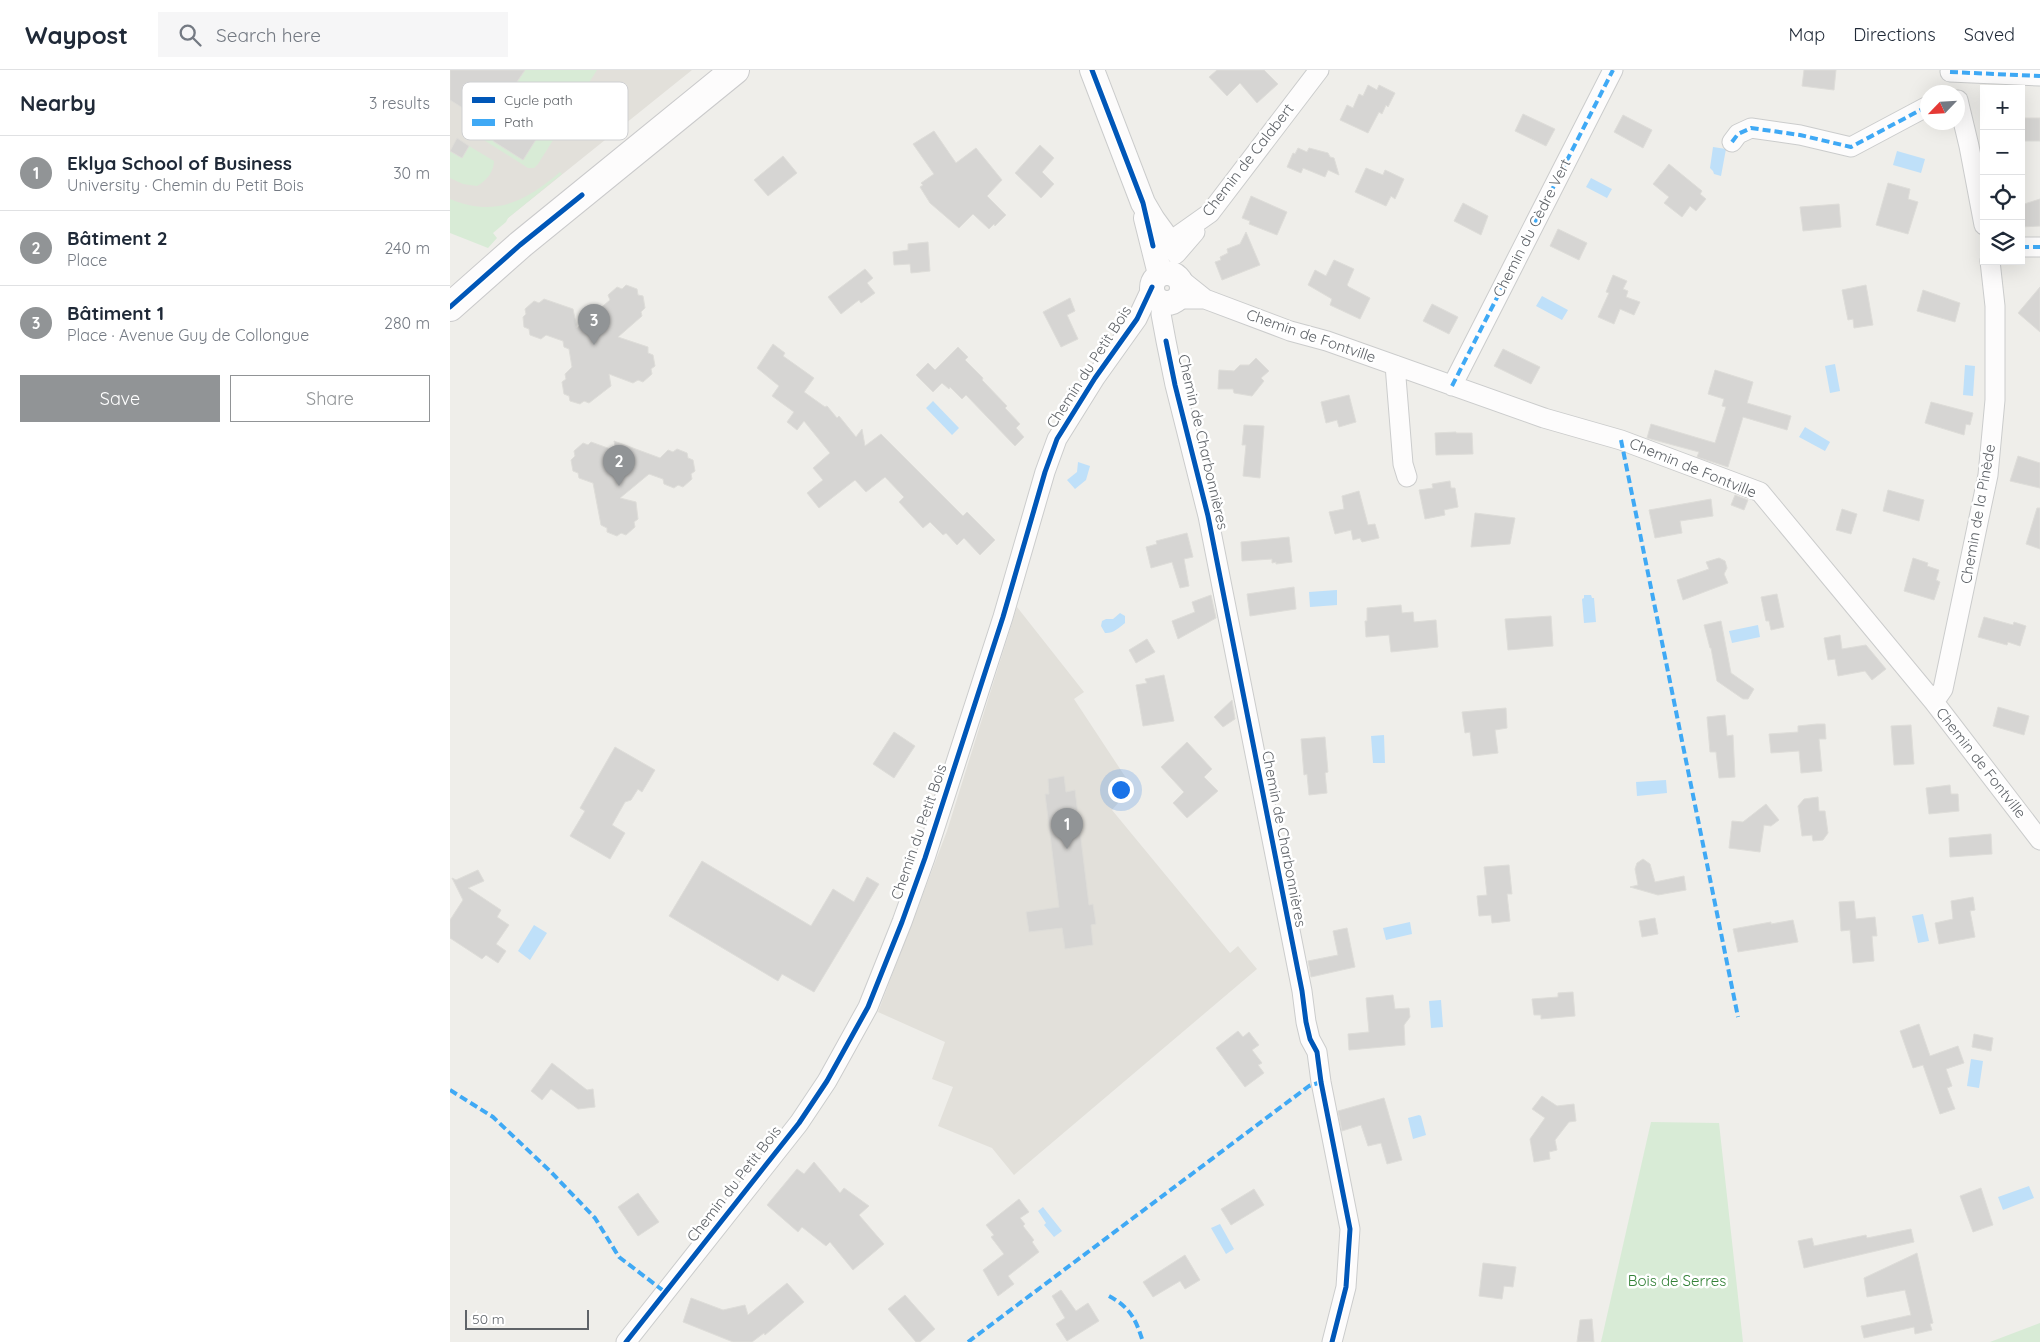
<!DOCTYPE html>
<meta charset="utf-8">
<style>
:root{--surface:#fff;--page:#f6f6f7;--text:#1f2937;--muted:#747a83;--line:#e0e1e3;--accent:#919496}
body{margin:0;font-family:Quicksand,sans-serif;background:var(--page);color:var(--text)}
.controls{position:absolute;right:15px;top:15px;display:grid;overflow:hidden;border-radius:0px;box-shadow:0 5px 20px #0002}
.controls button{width:45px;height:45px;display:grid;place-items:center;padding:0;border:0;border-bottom:1px solid var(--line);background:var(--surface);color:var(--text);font:25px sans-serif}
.compass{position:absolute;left:1470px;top:15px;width:45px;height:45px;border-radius:50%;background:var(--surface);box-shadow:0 5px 20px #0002;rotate:245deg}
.scale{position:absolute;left:15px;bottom:12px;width:124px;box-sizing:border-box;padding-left:5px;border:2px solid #5f6368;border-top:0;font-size:14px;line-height:18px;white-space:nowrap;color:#5f6368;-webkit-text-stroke:4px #fff;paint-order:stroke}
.you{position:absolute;left:670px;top:719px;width:18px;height:18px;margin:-12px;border:4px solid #fff;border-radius:50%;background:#1a73e8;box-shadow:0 0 0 8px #1a73e833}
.badge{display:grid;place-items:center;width:32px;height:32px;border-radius:50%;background:var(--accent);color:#fff;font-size:16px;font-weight:700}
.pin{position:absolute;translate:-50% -41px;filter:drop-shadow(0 1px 2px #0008)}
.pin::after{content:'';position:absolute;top:26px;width:18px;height:15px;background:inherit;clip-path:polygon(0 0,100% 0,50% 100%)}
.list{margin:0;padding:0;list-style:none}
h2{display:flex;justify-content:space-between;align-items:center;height:65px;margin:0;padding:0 20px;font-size:21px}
h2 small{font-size:16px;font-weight:400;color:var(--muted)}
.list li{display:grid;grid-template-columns:32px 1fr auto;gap:15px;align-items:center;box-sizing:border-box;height:75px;padding:0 20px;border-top:1px solid var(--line)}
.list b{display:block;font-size:19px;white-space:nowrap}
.list p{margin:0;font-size:16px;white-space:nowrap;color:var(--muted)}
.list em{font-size:16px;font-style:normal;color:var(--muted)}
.actions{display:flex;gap:10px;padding:15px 20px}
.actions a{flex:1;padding:11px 0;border:1px solid var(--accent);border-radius:0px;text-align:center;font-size:18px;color:var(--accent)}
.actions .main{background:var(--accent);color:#fff}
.icon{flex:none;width:28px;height:28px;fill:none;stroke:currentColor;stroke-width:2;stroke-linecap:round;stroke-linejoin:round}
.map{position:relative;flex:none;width:1590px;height:1272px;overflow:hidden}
header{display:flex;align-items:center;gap:30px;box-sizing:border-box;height:70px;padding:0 25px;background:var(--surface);border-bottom:1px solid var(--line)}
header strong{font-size:24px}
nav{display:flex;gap:28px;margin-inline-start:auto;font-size:18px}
.search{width:350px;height:45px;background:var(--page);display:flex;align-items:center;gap:12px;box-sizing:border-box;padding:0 18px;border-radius:0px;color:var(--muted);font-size:19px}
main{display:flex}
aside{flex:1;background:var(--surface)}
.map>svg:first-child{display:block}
.education{fill:#e2e0da}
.green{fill:#d8ebd6}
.water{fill:#bfe0f9}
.building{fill:#d6d5d3;stroke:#deddd9}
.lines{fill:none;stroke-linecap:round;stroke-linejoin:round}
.minor-casing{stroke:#cbcccc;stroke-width:21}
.tertiary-casing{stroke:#cbcccc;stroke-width:26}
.secondary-casing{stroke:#cacacb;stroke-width:30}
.minor{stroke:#fdfcfc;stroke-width:19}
.tertiary{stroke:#fdfcfc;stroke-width:24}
.secondary{stroke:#fdfcfc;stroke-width:28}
.quiet{stroke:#3fa9f5;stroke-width:4;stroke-dasharray:8 4;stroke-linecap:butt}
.cycleway-casing{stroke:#fff;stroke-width:8}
.cycleway{stroke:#0057b8;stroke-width:5}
.labels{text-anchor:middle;stroke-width:5;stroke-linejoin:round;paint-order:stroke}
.street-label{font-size:15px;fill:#5f6368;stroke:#fff}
.park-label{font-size:15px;fill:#348238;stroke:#fff}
.key{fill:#fff;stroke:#cfd0d2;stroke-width:1}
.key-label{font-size:14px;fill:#5f6368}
</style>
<header>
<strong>Waypost</strong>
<div class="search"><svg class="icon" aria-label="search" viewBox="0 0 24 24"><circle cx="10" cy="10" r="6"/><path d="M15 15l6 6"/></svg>Search here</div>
<nav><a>Map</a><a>Directions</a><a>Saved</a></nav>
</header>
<main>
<aside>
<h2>Nearby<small>3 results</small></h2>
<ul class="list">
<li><span class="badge">1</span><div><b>Eklya School of Business</b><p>University · Chemin du Petit Bois</p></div><em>30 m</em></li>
<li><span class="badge">2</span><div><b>Bâtiment 2</b><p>Place</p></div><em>240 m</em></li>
<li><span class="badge">3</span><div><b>Bâtiment 1</b><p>Place · Avenue Guy de Collongue</p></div><em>280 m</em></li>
</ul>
<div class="actions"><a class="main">Save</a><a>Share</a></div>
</aside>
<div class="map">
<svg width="1590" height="1272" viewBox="0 0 1590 1272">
<rect width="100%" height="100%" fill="#efeeea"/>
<path class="education" d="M0 0H242L42 161 0 145Z
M567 537 634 622 624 629 682 717 662 740 780 883 788 876 807 899 564 1105 542 1078 488 1056 503 1017 482 1009 495 972 428 942 497 761Z"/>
<path class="green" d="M75 0H147L88 94 84 98H78L18 60 17 54 23 44 54 54 43 71 73 90 92 60 63 41 49 40Z
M19 76 44 91C44 102 36 111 27 116L13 114 0 108V81L12 88Z
M110 102 112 104 58 148 56 152 43 163 47 168 38 178 0 163V129C45 148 76 131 110 102Z
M1201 1052 1269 1053 1293 1272H1151Z
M1590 1253V1272H1540Z"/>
<path class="water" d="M1263 77 1276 79 1271 106 1264 104 1263 101 1260 98Z
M1447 81 1475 89 1471 103 1443 95Z
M1141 108 1162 119 1157 128 1136 117Z
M1092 226 1118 240 1112 250 1086 236Z
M1385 294 1390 321 1380 323 1375 296Z
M1515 295 1525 296 1523 326 1513 325Z
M483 331 509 358 502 365 476 338Z
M1355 357 1380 372 1375 381 1349 367Z
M628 392 640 396 636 410 625 419 617 410 627 402Z
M887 520V535L860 537 859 522Z
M1134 525H1141L1142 528H1144L1146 552 1134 553 1132 529 1134 528Z
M670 543 675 546V553C669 558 662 564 655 563L651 556 652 551 656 549H663Z
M1308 555 1310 567 1282 573 1279 561Z
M934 665 935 693H923L921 666Z
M1216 710 1217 723 1187 726 1186 712Z
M1473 844 1479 871 1468 873 1462 846Z
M960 852 962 864 936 870 933 858Z
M84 855 97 863 80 890 68 881Z
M991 930 993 957 981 958 979 931Z
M1521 989 1533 991 1529 1018 1517 1016Z
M969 1045 971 1046 976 1065 963 1069 958 1048Z
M1579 1116 1584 1128 1553 1140 1548 1127Z
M593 1137 612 1161 604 1167 594 1155 596 1153 588 1141Z
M770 1154 784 1179 776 1184 761 1158Z"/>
<path class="building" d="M0 0H75L52 34 92 60 73 90 43 71 49 61 0 30Z
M767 0H814L828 14 807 33 790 13 777 26 759 7Z
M1354 0H1386L1384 20 1352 16Z
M918 15 927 20 929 15 945 23 938 37 936 35 932 44 929 42 918 63 890 50 897 35 903 38 909 24 913 26Z
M1073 44 1105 59 1096 76 1065 61Z
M1173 45 1202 60 1193 78 1164 62Z
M1571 48H1590V71H1571Z
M484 61 506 93 526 78 552 110 537 126 556 145 545 156 544 154 539 159 523 144 509 158 480 133 470 117 473 115 471 113 484 104 463 74Z
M7 68 19 76 12 88 0 81Z
M590 75 604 88 592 102 604 114 591 128 565 103Z
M848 78 857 82 859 78 878 83 880 87 884 88 889 105 878 100 875 107 853 98 851 103 837 97 843 83 845 84Z
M333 86 347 103 318 126 304 110Z
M1219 94 1252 121 1250 124 1256 129 1246 141 1240 136 1232 147 1214 133 1219 127 1203 114Z
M916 98 933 105 935 100 954 109 945 129 941 126 936 136 905 122Z
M1438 113 1460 119 1458 129 1468 132 1458 164 1426 155Z
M801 126 837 142 827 165 799 154 800 151 792 148Z
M1590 129V156L1571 157V135Z
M1013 133 1038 146 1031 165 1004 151Z
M1389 134 1391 157 1353 161 1350 137Z
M1108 159 1137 173 1129 190 1100 176Z
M796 162 810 195 772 210 765 192 771 190 770 187 778 183 777 179 790 174Z
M478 172 480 201 461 203 460 194 444 195 443 182 458 180V174Z
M884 190 904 199 897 215 899 217 920 228 910 249 880 235 882 229 858 215 865 200 876 206Z
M415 199 423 208 417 213 425 223 411 233 409 230 391 244 378 227Z
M1163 205 1177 211 1173 219 1178 221 1176 227 1190 232 1184 245 1170 239 1164 254 1148 247 1159 223 1156 222Z
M176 215 187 219 188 225 193 226 195 238 191 242 192 246 168 267 198 277V283L203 285 205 296 201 299 202 304 193 312 188 310 183 313 159 304 161 316 139 333 134 331 130 334 120 331 119 326 114 324 112 312 116 309 115 304 122 297 119 279 114 277 113 271 96 265 91 269 80 265 79 259 74 257 73 247 76 244 75 239 84 231 89 233 94 229 123 239 127 258 160 230 158 225 167 217 172 219Z
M1416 215 1423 255 1404 258 1403 249 1398 250 1392 220Z
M1590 217V262L1568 243Z
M1473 220 1510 233 1505 252 1467 241Z
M620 228 625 241 617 245 628 269 611 277 593 242Z
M982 234 1008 247 999 264 973 251Z
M323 274 335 283 333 286 364 308 354 322 375 337 377 336 387 348 389 346 406 367 412 359 415 376 431 364 513 446 517 442 545 470 530 485 514 468 507 475 496 463 493 465 480 452 473 458 449 432 454 427 435 407 416 422 405 410 369 438 357 423 373 410 363 398 380 383 354 351 347 360 337 352 344 342 322 326 329 316 307 298Z
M508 277 518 287 515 290 533 308 532 310 557 336 555 338 570 354 566 358 574 367 565 376 516 325 512 329 500 317 499 319 492 313 483 322 466 305 478 293 485 300Z
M1053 279 1090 297 1081 314 1044 296Z
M806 288 819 301 811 308 814 311 802 326 784 323 783 319H768L769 300 784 301 790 295H799Z
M1265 300 1303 312 1297 333 1341 346 1337 360 1293 347 1278 397 1247 387 1249 382 1197 368 1201 354 1265 373 1276 337 1272 336 1274 329 1258 324Z
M899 325 906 352 889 357 887 350 876 353 871 332Z
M1481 332 1523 343 1520 355 1516 354 1514 365 1475 353Z
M794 355 814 356 810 408 793 406 796 375H792Z
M1006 362V363H1022L1023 384 986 385 985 363Z
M164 371 210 388 218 380 223 382 227 379 237 383 238 388 243 390 245 401 241 404 242 409 233 417 228 415 224 418 214 414 213 409 199 404 170 428 186 432 188 449 184 452 185 457 176 465 171 463 167 466 157 462V458L151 455 143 413 129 408 128 403 123 401 121 390 125 386 124 381 133 373 138 375 141 372 166 381Z
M1568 386 1590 393V418L1560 411Z
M1000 411 1001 418H1005L1008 437 994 440 995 445 975 449 969 420 983 418 982 414Z
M1438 420 1474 430 1469 451 1433 441Z
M909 421 918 455 925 454 929 468 912 472 910 468 903 470 901 460 885 464 879 442 894 439 892 426Z
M1285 425 1298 430 1294 440 1281 435Z
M1261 429 1263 446 1230 451 1232 463 1205 468 1199 440Z
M1587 438H1590V479L1576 474Z
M1392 439 1407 444 1401 464 1386 460Z
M1025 443 1065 448 1060 474 1021 477Z
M737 463 743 487 734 489 739 516 730 518 722 492 701 498 696 477 707 474 706 471Z
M839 467 842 492 826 494V492L822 493V489L792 491 791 472Z
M1269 488 1275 491 1277 498 1274 504 1278 513 1233 530 1227 510 1259 499 1256 492Z
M1463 488 1478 493 1477 496 1489 500 1486 510 1490 512 1484 530 1454 521Z
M844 517 846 539 800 546 797 524Z
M1327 524 1334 557 1321 560 1319 551H1316L1311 527Z
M761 525 766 548 728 569 722 551 745 542 742 532Z
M951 535 952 543 963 542 964 552 986 550 988 577 941 582 939 565 916 567 915 551H917V538Z
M1101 546 1103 576 1058 580 1055 549Z
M1534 547 1563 555 1564 552 1576 556 1570 576 1558 572 1557 575 1528 567Z
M1271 551 1281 603 1304 619 1298 629H1293L1267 611 1261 578H1260L1254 555Z
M1390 565 1392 579 1416 575 1436 599 1422 610 1415 601 1388 606 1385 589 1378 590 1374 568Z
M697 569 705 582 686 593 679 580Z
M714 605 724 651 693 656 686 615 697 613 695 609Z
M782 630 785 649 773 657 764 647Z
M1548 637 1579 646 1574 665 1543 656Z
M1056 638 1057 658 1045 660 1048 683 1023 686 1020 662 1015 663 1012 642Z
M1275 645 1277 666 1283 665 1285 707 1269 708 1266 682H1260L1257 647Z
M1367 654H1375L1376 669H1369L1372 701 1351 703 1349 681 1321 683 1319 664 1348 662V656Z
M1461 655 1464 694 1444 695 1441 656Z
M444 662 465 676 444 708 423 694Z
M875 667 878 702 875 703 877 723 859 725 857 704 854 705 851 669Z
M737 672 762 699 754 707 768 721 737 748 723 733 734 722 711 697Z
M165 677 205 700 192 722 188 719 181 730 175 732 162 755 175 763 160 789 120 766 135 741 130 738Z
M614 706 616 722 625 720 639 835 643 834 646 854 641 855 643 875 615 879 612 858 579 862 576 842 609 837 595 724H599L598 709Z
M1500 715 1501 724H1508L1509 741 1479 744 1476 718Z
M1368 727 1369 741H1375L1378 763 1373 770 1363 771 1362 765 1352 766 1348 736 1354 729Z
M1316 734 1329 750 1321 756 1314 755 1310 782 1279 778 1282 751 1293 752Z
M1541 764 1542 784 1500 787 1499 768Z
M1193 789 1200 794 1205 812 1234 806 1236 820 1208 825 1180 817 1188 815 1185 799 1187 793Z
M252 791 361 856 383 819 404 832 417 807 429 814 364 922 332 904 328 911 219 846Z
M1059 795 1062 824H1057L1060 851 1042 853 1041 845 1029 846 1027 826 1037 825 1034 797Z
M28 800 34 811 18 818 51 840 47 847 59 855 46 874 56 881 48 893 36 885 32 889 0 868V850L13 830 2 808 6 810Z
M1523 827 1525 840 1520 841 1525 867 1489 874 1485 853 1503 849 1501 831Z
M1404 831 1406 849 1425 847 1427 866H1422L1424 891 1403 893 1400 860 1391 861 1389 832Z
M1205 848 1208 864 1192 867 1189 851Z
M1343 850 1348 872 1288 882 1283 859 1321 852V854Z
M897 858 905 897 861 907 858 891 888 885 883 861Z
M1123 922 1125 946 1091 949V945H1084L1082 929 1108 927V923Z
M943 925 945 939 959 938 960 947 954 955 955 975 899 980 898 964 919 962 916 928Z
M1469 954 1480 986 1508 976 1514 993 1496 999 1502 1016 1497 1018 1505 1039 1490 1044 1473 995 1463 998 1450 961Z
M788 961 793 967 799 962 809 975 802 980 812 993 808 995 814 1003 795 1017 766 978Z
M1524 964 1543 968 1541 981 1522 977Z
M102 993 137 1020 143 1019 145 1037 128 1039 101 1019 92 1030 81 1021Z
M1092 1026 1107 1036 1124 1034 1126 1051 1119 1052 1105 1070 1107 1080 1099 1082 1100 1089 1084 1092 1080 1069 1095 1048 1082 1039Z
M934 1028 952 1090 937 1094 931 1073 918 1076 911 1055 892 1061 888 1041Z
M364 1092 390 1123 394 1118 419 1136 409 1145 434 1174 403 1200 380 1172 376 1176 352 1157 348 1162 317 1135 347 1099 354 1104Z
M1531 1118 1543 1155 1523 1162 1510 1126Z
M804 1119 814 1135 781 1155 771 1139Z
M188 1123 209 1152 188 1166 168 1137Z
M569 1129 579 1142 570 1148 575 1154 573 1156 584 1170 582 1172 589 1182 558 1206 564 1214 548 1226 533 1200 554 1184 541 1167 544 1165 536 1155Z
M1461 1159 1464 1172 1354 1198 1348 1171 1362 1168 1364 1176 1416 1165 1417 1168Z
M1467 1183 1483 1253 1480 1254 1482 1260 1465 1264 1464 1257 1414 1268 1411 1256 1461 1245 1455 1220 1417 1227 1414 1208Z
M735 1185 750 1210 735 1219 730 1211 703 1227 693 1212Z
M1033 1193 1066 1197 1063 1217 1054 1216 1052 1229 1029 1226Z
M337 1213 354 1232 315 1265 314 1263 302 1272H283L233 1252 241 1228 273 1240 295 1235 298 1245Z
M611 1220 626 1241 638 1233 649 1251 617 1271 606 1254 615 1248 602 1226Z
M455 1225 485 1259 470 1272H466L438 1239Z
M1142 1249 1144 1272H1127L1130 1250Z"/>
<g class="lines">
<g class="minor-casing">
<path id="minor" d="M1500 2 1590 6
M1508 30 1519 76 1534 155
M1282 72 1288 64 1301 58 1350 65 1401 77 1478 36
M719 172 760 143 869 0
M1571 177H1590
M726 184 745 162
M730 209 755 229
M728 229H755L840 261 877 271 1094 348 1171 370 1310 422 1484 632 1590 770
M712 232 711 244 716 271 725 315 758 446 852 921 856 952 860 969 867 982 871 1012 900 1159 896 1217 882 1272
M945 295 953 394 957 407
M1002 316 1163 0
M1484 632 1493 619 1538 405 1545 330V236L1540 191
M176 1272 349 1053 377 1011 418 937 452 852 475 788 553 547 595 402 607 369 645 308 687 249 702 217"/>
</g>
<g class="tertiary-casing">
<path id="tertiary" d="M642 0 693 133 703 150 719 172
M696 148 710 204
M702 218a15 15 0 1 1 30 0a15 15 0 1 1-30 0Z"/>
</g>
<g class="secondary-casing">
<path id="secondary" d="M0 237 70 175 285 0"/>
</g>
<use href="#minor" class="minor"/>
<use href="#tertiary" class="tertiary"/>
<use href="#secondary" class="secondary"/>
<path class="quiet" d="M1500 2 1590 6
M1503 22 1505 21
M1282 72 1288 64 1301 58 1350 65 1401 77 1478 36
M1571 177H1590
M1002 316 1163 0
M1171 370 1288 947
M0 1020 43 1047 100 1101 145 1148 169 1187 215 1222
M659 1226C681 1238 686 1250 693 1272
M518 1272 859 1016 871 1012"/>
<g class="cycleway-casing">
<path id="cycleway" d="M642 0 693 133 703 176
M0 237 70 175 132 125
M716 271 725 315 758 446 852 921 856 952 860 969 867 982 871 1012 900 1159 896 1217 882 1272
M176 1272 349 1053 377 1011 418 937 452 852 475 788 553 547 595 402 607 369 645 308 687 249 702 217"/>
</g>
<use href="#cycleway" class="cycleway"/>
</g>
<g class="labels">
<g class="street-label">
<text transform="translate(798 90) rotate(-52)" y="5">Chemin de Calabert</text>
<text transform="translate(1082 158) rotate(-63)" y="5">Chemin du Cèdre Vert</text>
<text transform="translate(861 266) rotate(19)" y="5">Chemin de Fontville</text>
<text transform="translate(639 297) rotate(-57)" y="5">Chemin du Petit Bois</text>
<text transform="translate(753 372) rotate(77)" y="5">Chemin de Charbonnières</text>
<text transform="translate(1243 398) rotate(22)" y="5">Chemin de Fontville</text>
<text transform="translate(1528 444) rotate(-80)" y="5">Chemin de la Pinède</text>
<text transform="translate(1531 693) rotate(52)" y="5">Chemin de Fontville</text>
<text transform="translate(469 762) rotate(-71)" y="5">Chemin du Petit Bois</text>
<text transform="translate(834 769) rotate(79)" y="5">Chemin de Charbonnières</text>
<text transform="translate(284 1114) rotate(-52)" y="5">Chemin du Petit Bois</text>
</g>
<g class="park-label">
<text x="1227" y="1216">Bois de Serres</text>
</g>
</g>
<rect x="12" y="12" width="166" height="58" rx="8" class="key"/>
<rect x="22" y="27" width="23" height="6" fill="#0057b8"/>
<rect x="22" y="49" width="23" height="7" fill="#3fa9f5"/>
<g class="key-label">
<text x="54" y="35">Cycle path</text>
<text x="54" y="57">Path</text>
</g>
</svg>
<div class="controls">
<button>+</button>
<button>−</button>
<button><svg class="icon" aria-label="locate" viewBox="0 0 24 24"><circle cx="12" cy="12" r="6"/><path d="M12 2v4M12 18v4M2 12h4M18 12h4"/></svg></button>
<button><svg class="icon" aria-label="layers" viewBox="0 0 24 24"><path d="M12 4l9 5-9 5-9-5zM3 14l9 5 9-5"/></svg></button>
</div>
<svg class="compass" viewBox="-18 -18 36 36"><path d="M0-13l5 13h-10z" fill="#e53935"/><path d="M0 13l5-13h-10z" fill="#747a83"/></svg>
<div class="scale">50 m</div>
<div class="you"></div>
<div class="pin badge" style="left:617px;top:779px">1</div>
<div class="pin badge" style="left:169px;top:416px">2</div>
<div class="pin badge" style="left:144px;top:275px">3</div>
</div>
</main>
